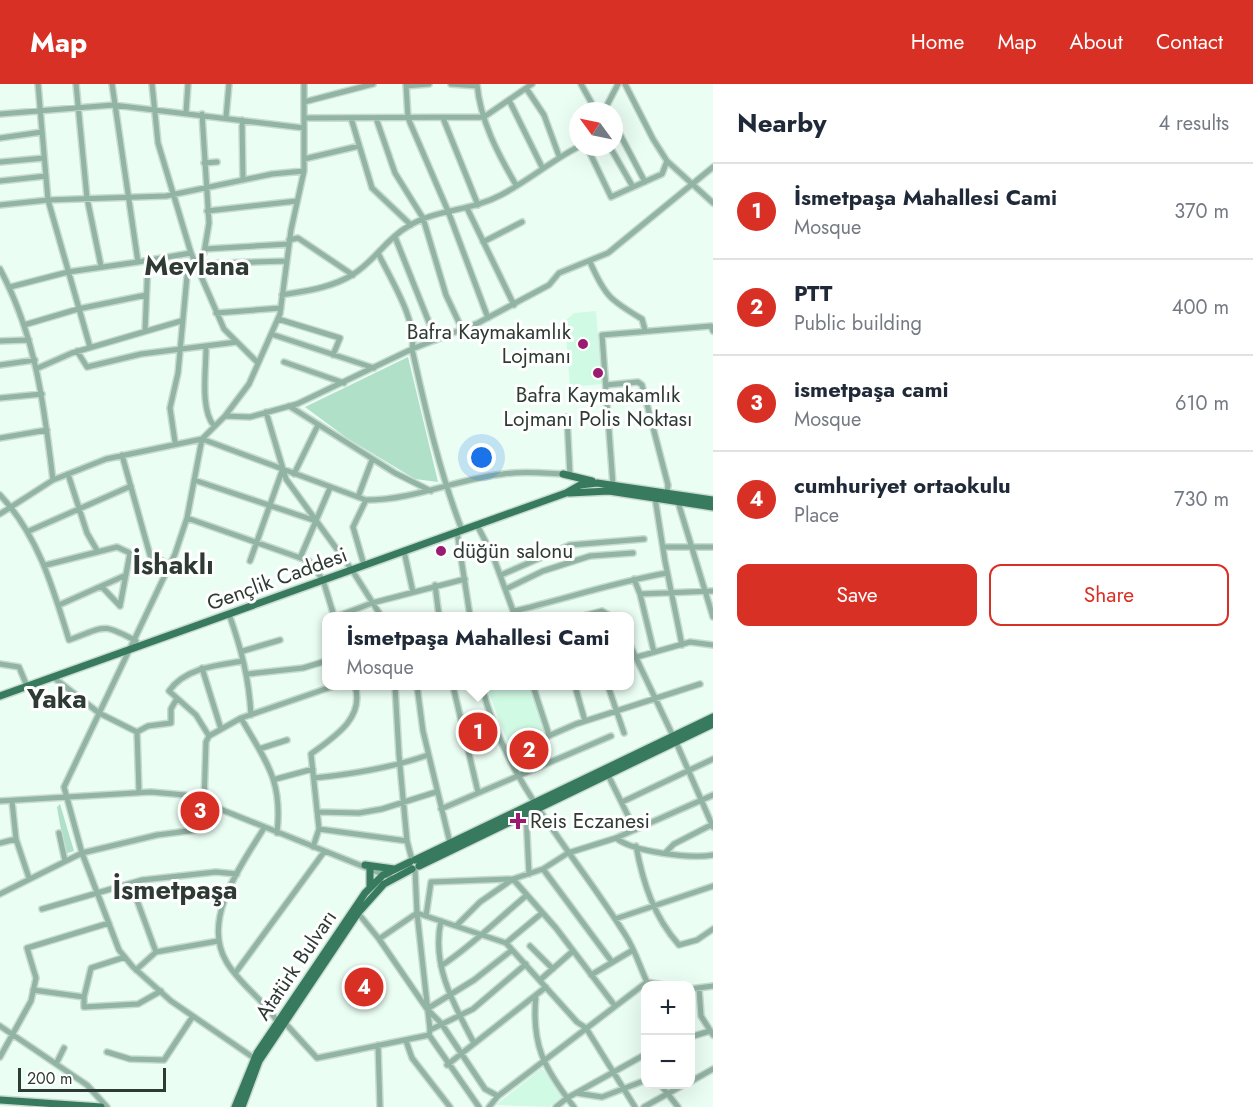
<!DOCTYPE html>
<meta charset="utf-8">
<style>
:root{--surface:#fff;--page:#f6f6f7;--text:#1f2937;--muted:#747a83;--line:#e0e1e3;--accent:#d93025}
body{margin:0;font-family:Jost,sans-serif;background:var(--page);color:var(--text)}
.controls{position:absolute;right:18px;bottom:18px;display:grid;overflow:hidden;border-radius:12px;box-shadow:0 6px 24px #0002}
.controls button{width:54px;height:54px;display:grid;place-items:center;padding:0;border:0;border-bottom:2px solid var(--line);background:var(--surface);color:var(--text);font:30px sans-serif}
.compass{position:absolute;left:569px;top:18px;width:54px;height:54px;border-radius:50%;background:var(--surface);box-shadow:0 6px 24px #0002;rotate:303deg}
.scale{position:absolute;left:18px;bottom:15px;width:148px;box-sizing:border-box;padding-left:6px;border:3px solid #2e3a34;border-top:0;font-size:16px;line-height:21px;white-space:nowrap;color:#2e3a34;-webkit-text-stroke:4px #fff;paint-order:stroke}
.you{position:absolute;left:482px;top:374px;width:21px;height:21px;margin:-15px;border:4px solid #fff;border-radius:50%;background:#1a73e8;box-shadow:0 0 0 9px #1a73e833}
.badge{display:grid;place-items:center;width:39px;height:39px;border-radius:50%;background:var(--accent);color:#fff;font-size:20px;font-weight:700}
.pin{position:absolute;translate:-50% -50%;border:3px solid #fff;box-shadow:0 2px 6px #0006}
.popup{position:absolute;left:322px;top:528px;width:312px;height:78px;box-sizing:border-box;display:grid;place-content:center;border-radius:12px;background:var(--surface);filter:drop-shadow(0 2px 4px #0005);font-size:20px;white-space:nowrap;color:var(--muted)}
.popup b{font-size:22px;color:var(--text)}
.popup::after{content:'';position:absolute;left:50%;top:100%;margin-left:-12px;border:12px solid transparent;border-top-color:var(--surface)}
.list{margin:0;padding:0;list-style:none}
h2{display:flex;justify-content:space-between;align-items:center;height:78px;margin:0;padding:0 24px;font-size:26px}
h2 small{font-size:20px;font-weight:400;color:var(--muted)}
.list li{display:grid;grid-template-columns:39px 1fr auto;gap:18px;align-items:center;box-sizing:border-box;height:96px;padding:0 24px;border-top:2px solid var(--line)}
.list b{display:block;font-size:22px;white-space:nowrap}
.list p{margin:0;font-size:20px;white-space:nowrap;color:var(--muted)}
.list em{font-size:20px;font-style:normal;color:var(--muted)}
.actions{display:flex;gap:12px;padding:18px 24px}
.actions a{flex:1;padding:14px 0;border:2px solid var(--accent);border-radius:12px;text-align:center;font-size:21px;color:var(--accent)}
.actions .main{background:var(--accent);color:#fff}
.map{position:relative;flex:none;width:713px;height:1023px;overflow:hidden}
header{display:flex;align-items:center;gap:36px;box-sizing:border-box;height:84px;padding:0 30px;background:var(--accent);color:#fff}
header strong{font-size:28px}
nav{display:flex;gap:33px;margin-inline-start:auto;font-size:21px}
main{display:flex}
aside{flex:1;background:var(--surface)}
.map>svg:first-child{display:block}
.built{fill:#d1fae5}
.green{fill:#b0e0c8}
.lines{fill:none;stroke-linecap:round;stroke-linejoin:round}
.minor-casing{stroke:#c9dbd1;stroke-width:8}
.major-casing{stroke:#c9dbd1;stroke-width:10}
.minor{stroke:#92b4a4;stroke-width:5}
.major{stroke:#377a5e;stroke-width:7}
.poi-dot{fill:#9b1b71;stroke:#fff;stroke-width:2}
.labels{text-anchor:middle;stroke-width:6;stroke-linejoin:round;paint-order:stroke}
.poi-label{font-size:21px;fill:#2e3a34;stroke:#fff;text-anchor:start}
.street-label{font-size:21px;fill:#2e3a34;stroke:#fff}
.district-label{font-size:27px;font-weight:bold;fill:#2e3a34;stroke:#fff}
</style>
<header>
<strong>Map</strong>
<nav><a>Home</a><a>Map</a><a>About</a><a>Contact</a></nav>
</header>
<main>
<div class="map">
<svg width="713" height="1023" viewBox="0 0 713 1023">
<rect width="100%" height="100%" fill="#ebfef4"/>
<path class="built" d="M596 227 602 300 570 303 565 237 574 229Z
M486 602H530L545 646 510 663Z
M542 984 563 1012 550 1023 496 1021Z"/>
<path class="green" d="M408 273 438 398 415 395 347 354 305 323Z
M60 720 74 767 65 770 57 723Z"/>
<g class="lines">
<g class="minor-casing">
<path id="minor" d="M38 0 48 116 90 263
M76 0 87 114 101 182
M112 0 138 178 191 169
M152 0 158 59 191 169 224 245 258 279
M406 0 408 34 448 127 488 234
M451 0 477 2
M477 0C480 36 498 70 516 101
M581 0 596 27
M625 0 653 55 667 77 713 119
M406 2 429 0
M526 4 544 31 559 72
M509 16 542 83
M304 18 373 0
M604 27 618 0
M186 28 188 0
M0 30 113 21 304 44
M226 33 229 0
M304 34 484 33 532 0
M351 34 372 104 411 141
M376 34 395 89 423 134 446 211 462 245
M443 34 478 121
M242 36 243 96
M614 39 645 98
M0 54 42 48
M587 63 611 113 662 90 667 77
M610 63 633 103
M304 75 359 62
M0 78 44 74
M204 79 217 78
M0 97 46 92
M0 121 48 116 166 112 272 90 304 87
M467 124 514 221
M207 127 297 117
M395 153 436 256
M289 156 298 154 353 191
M483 158 522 138
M205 165 289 160
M378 169C390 194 418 238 412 265 426 327 439 387 462 446
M590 178C605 212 610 216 642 235L645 246
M195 180 287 177
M0 185C36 253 44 321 53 396
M10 203 68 188 138 178
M282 211C305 207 331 204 352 191 373 179 386 155 407 143 438 124 469 128 501 111 528 97 551 77 578 63
M216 229 281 224
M278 235 340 254 333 271
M24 241 78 225 146 211
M145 247 148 176
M271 250 374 284
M0 257 29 256
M206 266C206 287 200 325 214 342
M77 267 87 283 141 270 237 258
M284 278 344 299
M0 281 35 276
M38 284 72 269 181 237
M606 301 638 298 642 301 668 401 667 409
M0 314 42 310
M289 322 395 389 431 407
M266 328 286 395 352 486 381 532
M225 332 250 333 297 320 412 265 478 239 549 201 559 189 608 169 713 83
M567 333 570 392
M0 354 47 346
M175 358 170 324 178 289 187 192 204 169 209 139 202 30
M122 371 150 471 171 481
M68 390 87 449 98 468
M294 390 318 341
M194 396 316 437
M613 401 602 251 711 242 713 247
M0 411C38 451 53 504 69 556 105 543 101 538 136 557
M358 413 372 376
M655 414 665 477 682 561
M678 418 713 533
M0 430 53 396 106 375 202 355 366 416C414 416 457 395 503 390 523 387 543 389 563 390
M187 434 309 477 323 496 334 532
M477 441 493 472 515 532
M29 447 131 402
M457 448 470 532
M663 463H713
M404 467 413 508
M300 474 330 404
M250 477 282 387
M46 481 117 463 130 469 120 522
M364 481 353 443 366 416
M501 491 570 461 644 455
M634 495 640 510 713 507
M435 501 439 532
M102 503 120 522
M506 505 543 487 590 472 633 469
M640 510 654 568
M59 521 124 492
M514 527C565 515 615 498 667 489
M229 530C241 564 249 594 251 631
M338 532 372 519 465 495
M583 532 602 527 610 532
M630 561 673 652
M243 567 280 556
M637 573 690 558 713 561
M0 580 19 583 27 602
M202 584 221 645
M248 590 303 584 326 577
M53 593 99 629 137 648 148 642 171 639V625L176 616
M395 602 399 671 407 757 412 776
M417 602 423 647 450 759
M453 602 478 708
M482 602C505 699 575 769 626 852 635 866 640 883 647 898L668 902
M533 602 549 651
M575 602 585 637
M608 602 624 649
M241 634C266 678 283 696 277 749
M137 648 139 709
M209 652 241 634 334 602
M676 658 713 743
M259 665 287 656
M507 670 576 640 700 600
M608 691 635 746
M314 694C354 690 391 684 428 671
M276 695 313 685
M0 717 151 708 185 711 392 794
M12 717 16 755 29 794
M622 718 713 675
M204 719 206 658 209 652 196 631 169 607C185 584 217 581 243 577
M441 725 611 652
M318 728 359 729 382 725 436 708
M526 730 529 790
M264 744C243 779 201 834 226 877 238 899 263 915 277 937
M319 745 407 757
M59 749 65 777
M616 754C633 768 691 775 713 771
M0 759 16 755
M636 762C643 799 654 833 679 861L697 856 713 845
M313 763 319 745 311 670C334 653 365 634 355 602
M666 768 674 760 713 740
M543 785 612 878
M131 800 156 868
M0 810 82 769 157 751 196 746 202 739 208 721
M42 825 142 796 216 788 237 790
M358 829 379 855 427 925 441 939 485 1005 498 1012
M426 832 431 798 513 795 556 844 615 922
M615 835 713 802
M441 837C431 881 454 921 474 959
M456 842 480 818 513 795 543 785 568 769 616 754 713 711
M379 855 417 829 506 859 577 938 586 944 635 1023
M506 859 542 829
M530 862 553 885
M125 873 91 884 84 913V923L138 920 161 907
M441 882C472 862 498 835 527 811
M136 886 156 868 218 857
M236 888 324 768
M591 891 633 866
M540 896 573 867
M699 904 701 932 713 951
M690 905 713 902
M33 906 84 913
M536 911C531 961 544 984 574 1023
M427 925 474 896 512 866
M285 939 317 974 429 951 430 946 417 829 415 785
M0 942 87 1001 107 1023
M430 946 473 925 526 880
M429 951 479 1023
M690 953 710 947
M406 957 412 974 450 1023
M378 961 380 1023
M107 968 130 975 164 976 193 932
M0 973 31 917 36 894 27 864 109 839
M254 974 171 917 133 883 119 866 82 769 64 703 175 470 187 434 202 355 225 332 249 300 280 230 291 146 304 87V0
M56 980 64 964
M447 981 546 903
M690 998 713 985
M660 1000 678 1023
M576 1009 602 1013 646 996
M489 1023 498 1012 647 898
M556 1023 567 1014 646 970
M644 1023 685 1000"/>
</g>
<g class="major-casing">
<path id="major" d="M563 390 592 397
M569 409 609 407 713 423
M0 612 566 409 580 401 597 399 713 416
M415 776 713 633
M365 781 394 785
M419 782 713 640
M370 785V803
M0 1016 101 1023
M235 1023 257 969 365 809 383 791 410 778
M242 1023 259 977 358 829 384 800 412 785"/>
</g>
<use href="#minor" class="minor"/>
<use href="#major" class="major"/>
</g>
<g class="poi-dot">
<circle cx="583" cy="260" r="6"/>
<circle cx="598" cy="289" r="6"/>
<circle cx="441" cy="467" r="6"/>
<path d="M515 728h6v6h6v6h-6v6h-6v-6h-6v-6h6z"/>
</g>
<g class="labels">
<g class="poi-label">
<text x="571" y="255" text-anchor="end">Bafra Kaymakamlık<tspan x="571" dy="24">Lojmanı</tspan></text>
<text x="598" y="318" text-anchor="middle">Bafra Kaymakamlık<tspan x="598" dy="24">Lojmanı Polis Noktası</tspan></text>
<text x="453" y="474">düğün salonu</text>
<text x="530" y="744">Reis Eczanesi</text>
</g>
<g class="street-label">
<text transform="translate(277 495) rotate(-20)" y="7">Gençlik Caddesi</text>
<text transform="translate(296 881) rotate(-56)" y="7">Atatürk Bulvarı</text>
</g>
<g class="district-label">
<text x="197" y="191">Mevlana</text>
<text x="173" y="490">İshaklı</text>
<text x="57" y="624">Yaka</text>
<text x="175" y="815">İsmetpaşa</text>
</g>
</g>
</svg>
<div class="controls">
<button>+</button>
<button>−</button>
</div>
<svg class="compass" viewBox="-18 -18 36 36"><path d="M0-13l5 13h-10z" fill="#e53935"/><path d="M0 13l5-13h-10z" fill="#747a83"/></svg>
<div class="scale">200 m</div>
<div class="you"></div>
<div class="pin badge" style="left:478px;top:648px">1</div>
<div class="popup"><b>İsmetpaşa Mahallesi Cami</b>Mosque</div>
<div class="pin badge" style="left:529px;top:666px">2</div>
<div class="pin badge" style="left:200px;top:727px">3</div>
<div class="pin badge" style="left:364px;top:903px">4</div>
</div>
<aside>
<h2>Nearby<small>4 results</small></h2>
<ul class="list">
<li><span class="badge">1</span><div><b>İsmetpaşa Mahallesi Cami</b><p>Mosque</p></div><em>370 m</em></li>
<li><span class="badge">2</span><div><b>PTT</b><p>Public building</p></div><em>400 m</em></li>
<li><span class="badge">3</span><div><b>ismetpaşa cami</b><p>Mosque</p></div><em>610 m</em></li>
<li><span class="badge">4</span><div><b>cumhuriyet ortaokulu</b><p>Place</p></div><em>730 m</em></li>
</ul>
<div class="actions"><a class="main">Save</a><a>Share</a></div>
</aside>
</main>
